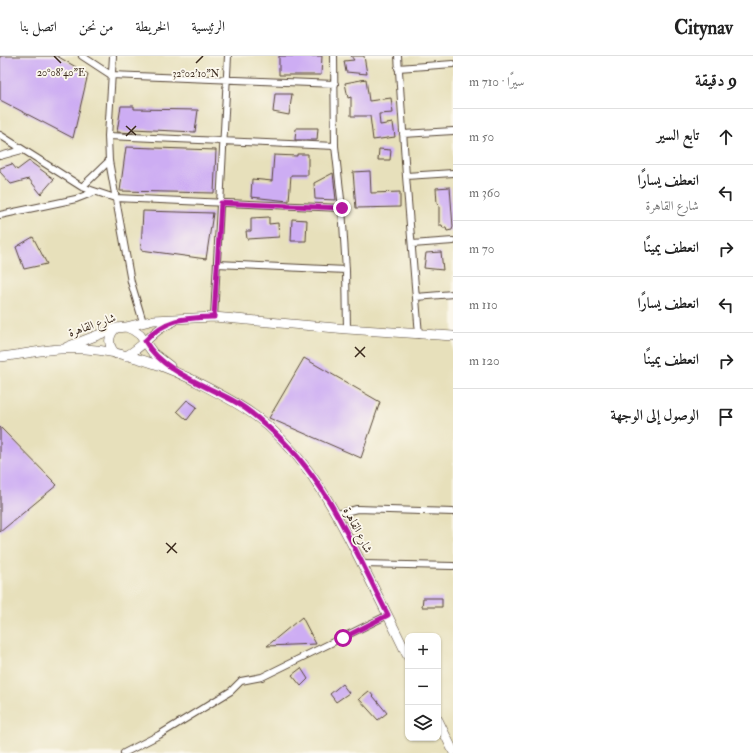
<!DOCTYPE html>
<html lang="ar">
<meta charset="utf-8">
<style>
:root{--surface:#fff;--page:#f2f2f2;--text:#222;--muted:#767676;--line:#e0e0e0}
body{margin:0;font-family:"IM FELL Double Pica",Amiri,serif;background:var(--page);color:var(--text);direction:rtl}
.controls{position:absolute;right:12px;bottom:12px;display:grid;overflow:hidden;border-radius:8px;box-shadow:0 1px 3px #0004}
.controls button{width:36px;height:36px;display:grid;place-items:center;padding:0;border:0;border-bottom:1px solid var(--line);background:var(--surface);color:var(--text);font:20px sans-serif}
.stop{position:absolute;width:12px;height:12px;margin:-9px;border:3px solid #b5179e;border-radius:50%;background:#fff}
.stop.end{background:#b5179e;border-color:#fff;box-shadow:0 1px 4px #0008}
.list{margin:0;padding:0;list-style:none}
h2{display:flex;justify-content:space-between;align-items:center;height:52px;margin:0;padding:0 16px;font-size:17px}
h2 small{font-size:13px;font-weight:400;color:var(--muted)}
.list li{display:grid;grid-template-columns:26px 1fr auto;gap:12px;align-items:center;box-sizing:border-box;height:56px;padding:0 16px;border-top:1px solid var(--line)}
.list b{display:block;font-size:15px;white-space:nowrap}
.list p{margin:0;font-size:13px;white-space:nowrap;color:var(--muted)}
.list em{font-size:13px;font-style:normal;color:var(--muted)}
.icon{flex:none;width:22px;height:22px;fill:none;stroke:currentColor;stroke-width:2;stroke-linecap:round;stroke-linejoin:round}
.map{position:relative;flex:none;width:453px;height:697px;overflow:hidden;direction:ltr}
header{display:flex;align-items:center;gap:24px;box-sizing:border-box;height:56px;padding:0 20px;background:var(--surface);border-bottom:1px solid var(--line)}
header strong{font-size:19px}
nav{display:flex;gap:22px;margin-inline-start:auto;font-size:14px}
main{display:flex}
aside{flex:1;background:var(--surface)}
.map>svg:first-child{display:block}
.building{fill:#cdadf3}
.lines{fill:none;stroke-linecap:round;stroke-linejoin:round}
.street-casing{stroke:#554536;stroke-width:8}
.secondary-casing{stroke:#554536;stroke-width:10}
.street{stroke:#fff;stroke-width:6}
.secondary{stroke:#fff;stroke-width:9}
.route{stroke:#b5179e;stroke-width:5}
.ticks{fill:none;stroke:#3b2a1e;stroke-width:1.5}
.labels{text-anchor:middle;stroke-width:3.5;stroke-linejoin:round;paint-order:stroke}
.street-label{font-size:12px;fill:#3b2a1e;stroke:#fbf7ec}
.ticks-label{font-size:10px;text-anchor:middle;fill:#3b2a1e;stroke:#fbf7ec;stroke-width:3.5;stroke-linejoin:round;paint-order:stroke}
</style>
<header>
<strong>Citynav</strong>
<nav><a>الرئيسية</a><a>الخريطة</a><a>من نحن</a><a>اتصل بنا</a></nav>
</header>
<main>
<aside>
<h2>9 دقيقة<small>سيرًا · 710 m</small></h2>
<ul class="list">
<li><svg class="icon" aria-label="ahead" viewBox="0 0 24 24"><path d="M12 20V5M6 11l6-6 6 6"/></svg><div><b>تابع السير</b></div><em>50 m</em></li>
<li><svg class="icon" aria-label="left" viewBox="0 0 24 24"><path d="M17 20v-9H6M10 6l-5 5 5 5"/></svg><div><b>انعطف يسارًا</b><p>شارع القاهرة</p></div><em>360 m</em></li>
<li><svg class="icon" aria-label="right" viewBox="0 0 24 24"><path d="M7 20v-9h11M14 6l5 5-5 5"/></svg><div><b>انعطف يمينًا</b></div><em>70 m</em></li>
<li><svg class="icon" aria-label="left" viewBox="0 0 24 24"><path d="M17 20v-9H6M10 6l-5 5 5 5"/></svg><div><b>انعطف يسارًا</b></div><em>110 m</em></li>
<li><svg class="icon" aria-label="right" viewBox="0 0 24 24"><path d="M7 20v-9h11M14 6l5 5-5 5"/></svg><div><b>انعطف يمينًا</b></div><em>120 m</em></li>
<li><svg class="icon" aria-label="arrive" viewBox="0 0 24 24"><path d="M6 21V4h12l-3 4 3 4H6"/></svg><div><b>الوصول إلى الوجهة</b></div></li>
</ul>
</aside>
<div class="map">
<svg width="453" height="697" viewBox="0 0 453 697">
<rect width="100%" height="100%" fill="#fbf7ec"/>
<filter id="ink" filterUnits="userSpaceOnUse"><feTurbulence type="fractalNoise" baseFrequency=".025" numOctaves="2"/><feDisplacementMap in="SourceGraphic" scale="8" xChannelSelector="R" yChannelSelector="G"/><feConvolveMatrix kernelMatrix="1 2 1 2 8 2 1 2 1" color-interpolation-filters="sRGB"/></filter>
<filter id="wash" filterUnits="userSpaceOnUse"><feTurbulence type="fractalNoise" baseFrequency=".012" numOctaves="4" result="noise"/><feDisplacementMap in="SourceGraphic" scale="16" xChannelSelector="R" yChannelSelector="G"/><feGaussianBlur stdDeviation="0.9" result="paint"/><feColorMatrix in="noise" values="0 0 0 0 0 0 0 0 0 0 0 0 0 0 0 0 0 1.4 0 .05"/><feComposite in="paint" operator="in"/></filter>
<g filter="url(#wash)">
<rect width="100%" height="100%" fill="#e7e0bb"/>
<g id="blocks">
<path class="building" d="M0 0H57L88 18 73 82 0 44Z
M279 0H322L321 19H279Z
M351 0H364L367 18 346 16 344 5 354 4Z
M366 23 369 45 391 42 393 57 379 58 380 69 393 67 395 81 373 84 370 60H351V41L348 42 345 27Z
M275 38H292L289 59 273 56Z
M121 50H134V53L198 54 195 76 133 73V77L117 76Z
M296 72H318L317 84H295Z
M126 91 216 94 214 137 120 135Z
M379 93 391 94 390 104H378Z
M297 98H308V119H291L289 145 251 141 252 123 272 125 274 99 297 100Z
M29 105 54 123 41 138 29 123 11 128 0 116V112L12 108 17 114Z
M370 115 371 137 400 136V151L356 152 353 116Z
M333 117 336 144 315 143 314 127Z
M450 131 453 171 452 174 447 175 446 172H443L442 169H439V150L437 148 436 132Z
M143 155 213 157 206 203 141 194Z
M269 161V168L278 167 279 181 247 183 246 175H251V162Z
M292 163 307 164 306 185H291Z
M33 181 47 208 24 213 16 191Z
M441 196 443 214 424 212 426 197Z
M304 302 380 346 361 402 269 362Z
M187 344 197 351 187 364 177 355Z
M0 371 57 429 0 476Z
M423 542H442V551H422Z
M302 561 316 588 267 590Z
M301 612 308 623 301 630 292 619Z
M342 628 349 637 336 646 330 638Z
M369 635 387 657 378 664 359 643Z"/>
</g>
</g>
<g filter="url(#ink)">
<use href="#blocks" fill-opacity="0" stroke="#554536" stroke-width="1"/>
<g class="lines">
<g class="street-casing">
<path id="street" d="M82 0 111 19 335 28
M113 0 108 80 109 105 131 226 143 266
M334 0 335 90 342 152 346 214 347 273
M398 0 406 120 419 279
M398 12 453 8
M403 78 453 75
M0 79 82 131 115 142 342 152
M108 80 335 90
M0 100 22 94
M406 120 453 117
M82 131 109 105
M0 159 76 143 94 136
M412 188 453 185
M217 208 346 214
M416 241 453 238
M214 261 228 0
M337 458 357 453 453 456
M362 508 453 510
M124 697 159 679 231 635 241 625 262 621 388 559"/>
</g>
<g class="secondary-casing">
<path id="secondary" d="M126 271 154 264 214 261 347 273 453 280
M67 291 116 272 126 271 133 274 140 279 153 297 170 310
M116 298C107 290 108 279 116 272
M126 300C145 290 152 274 174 265
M0 301C20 299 40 294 60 293 104 290 152 304 191 323 218 337 245 350 268 370 311 408 336 456 361 506 377 538 393 569 408 601
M438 664 453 695"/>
</g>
<use href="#street" class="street"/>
<use href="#secondary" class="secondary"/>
</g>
</g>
<g class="lines" filter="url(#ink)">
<path class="route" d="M342 152 221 147 214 261C185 262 166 262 145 285 161 314 204 329 232 344 245 351 257 361 268 371 326 420 354 493 388 559L343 582"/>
</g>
<path class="ticks" d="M54 0 61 7M196 7 203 0M126 70 136 79M126 80 136 70M355 291 365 301M355 301 365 291M166 487 177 497M167 497 176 487"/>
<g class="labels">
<g class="street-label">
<text transform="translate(92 269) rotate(-19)" y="4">شارع القاهرة</text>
<text transform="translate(358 474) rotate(63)" y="4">شارع القاهرة</text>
</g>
</g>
<g class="ticks-label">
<text x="61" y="20">20°08'40"E</text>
<text x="196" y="21">32°02'10"N</text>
</g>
</svg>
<div class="controls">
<button>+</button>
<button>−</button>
<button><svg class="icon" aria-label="layers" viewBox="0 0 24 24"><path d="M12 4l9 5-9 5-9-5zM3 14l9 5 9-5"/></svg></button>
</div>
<div class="stop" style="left:343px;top:582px"></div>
<div class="stop end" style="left:342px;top:152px"></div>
</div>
</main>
